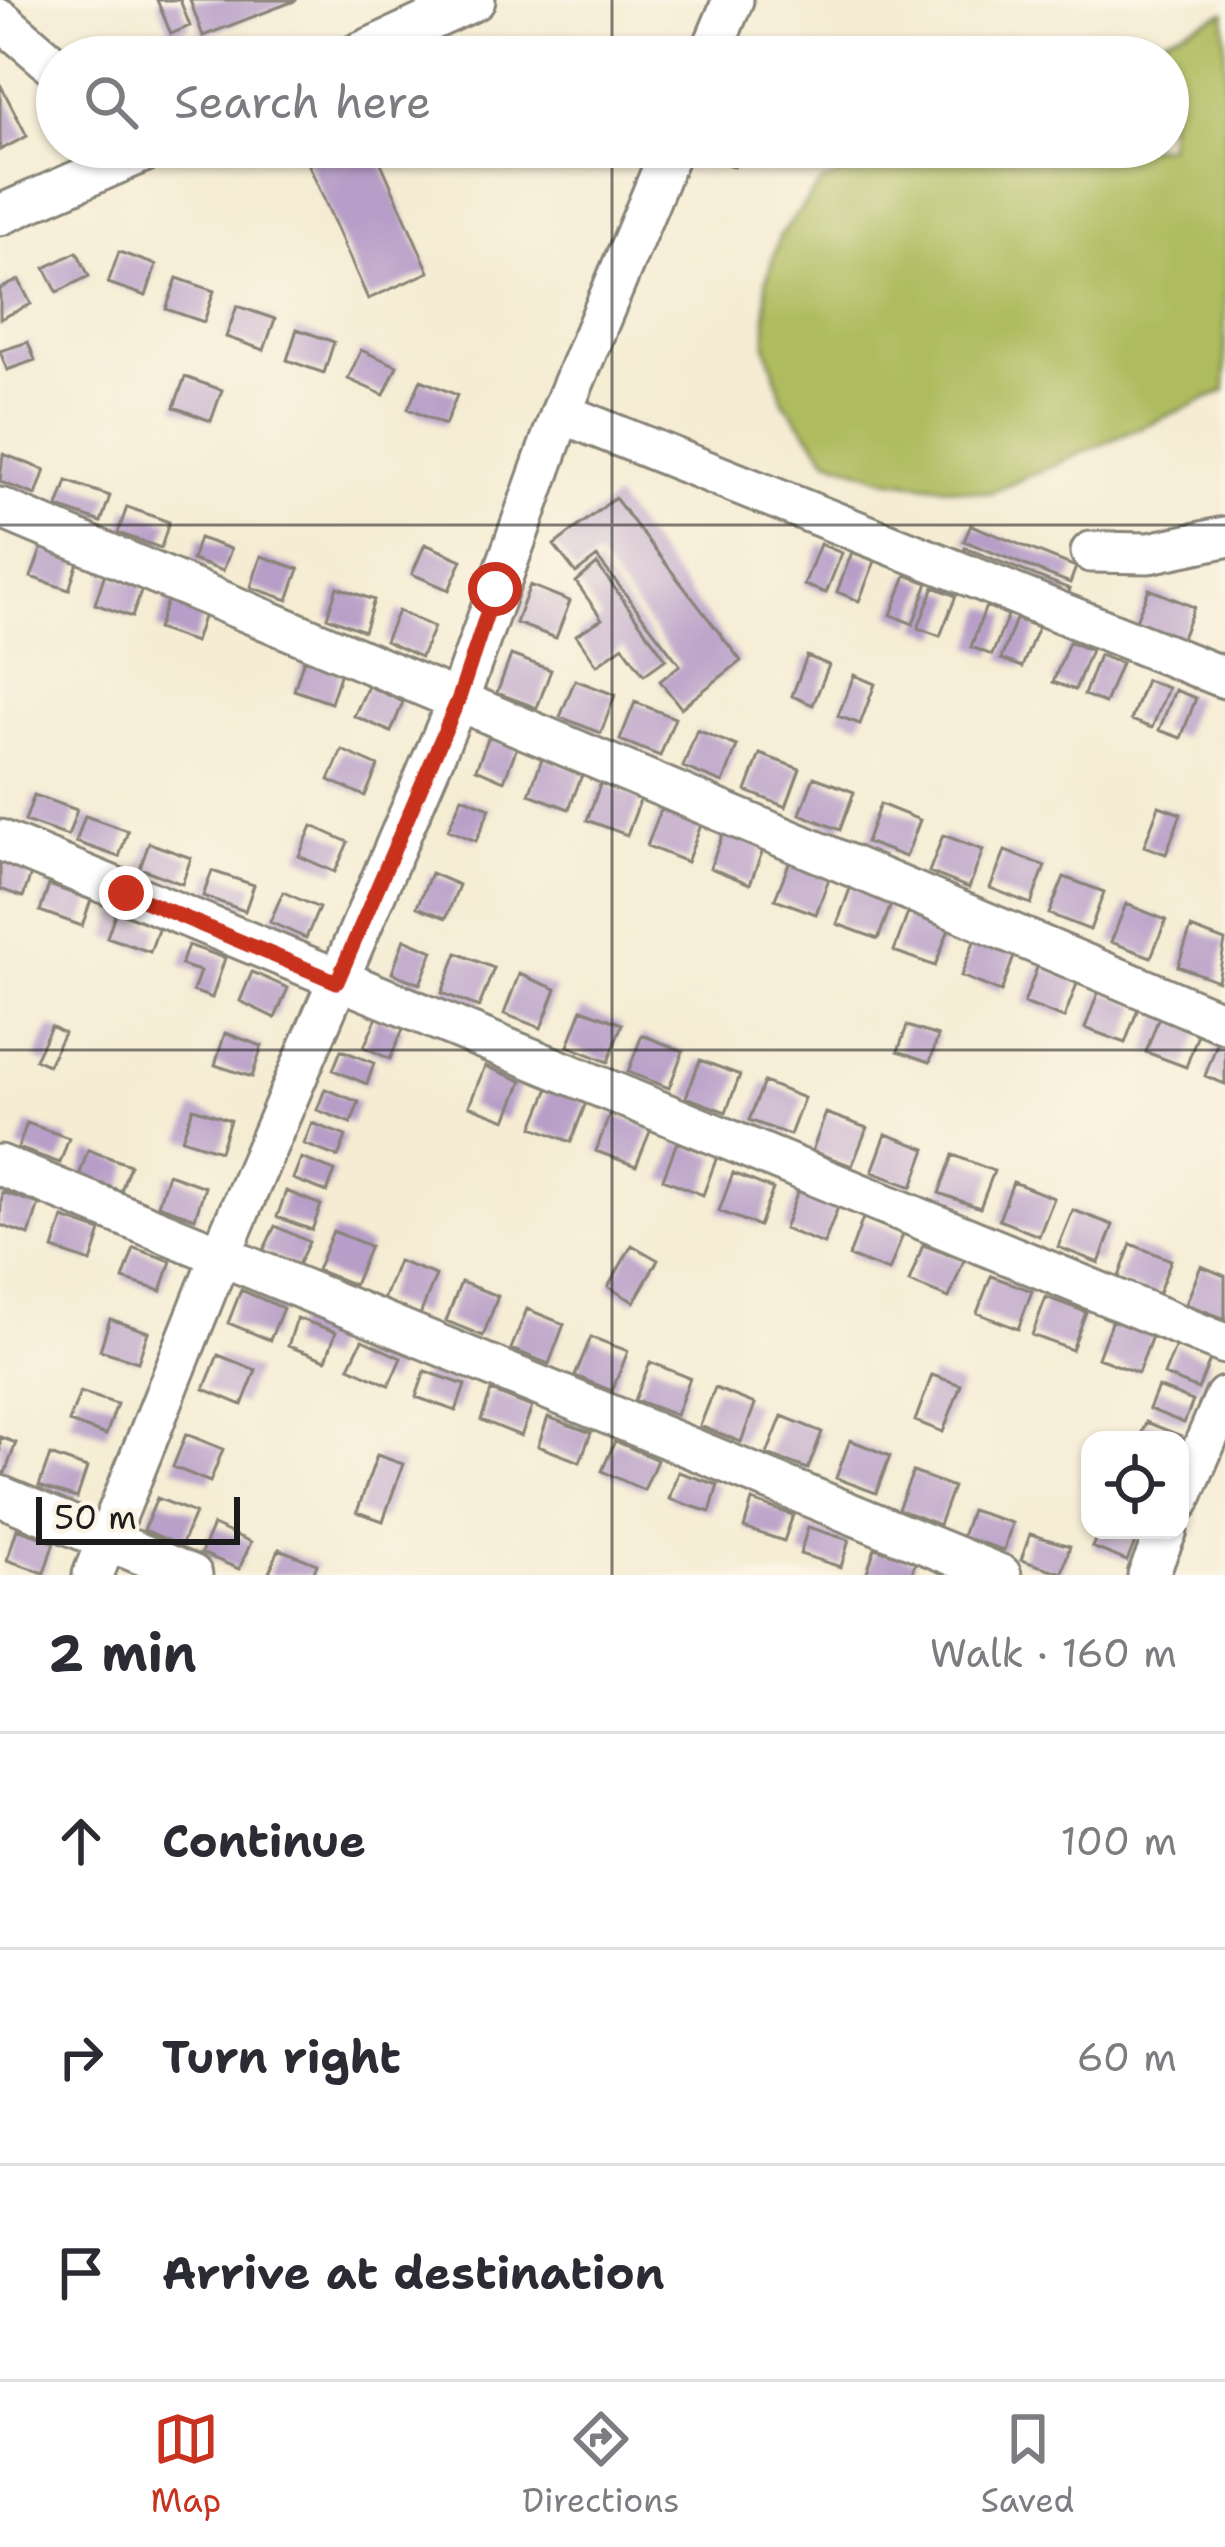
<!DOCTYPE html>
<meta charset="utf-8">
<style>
:root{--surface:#fff;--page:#f7f7f7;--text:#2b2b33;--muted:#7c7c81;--line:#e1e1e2;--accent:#c8321e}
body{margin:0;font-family:"Shantell Sans",sans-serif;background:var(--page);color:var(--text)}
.controls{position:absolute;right:36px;bottom:36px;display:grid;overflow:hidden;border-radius:24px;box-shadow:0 3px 9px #0004}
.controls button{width:108px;height:108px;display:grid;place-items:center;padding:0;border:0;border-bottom:3px solid var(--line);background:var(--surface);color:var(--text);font:60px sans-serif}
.scale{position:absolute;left:36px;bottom:30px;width:204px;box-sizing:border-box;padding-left:12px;border:6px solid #1c1c1c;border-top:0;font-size:33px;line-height:42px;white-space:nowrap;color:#1c1c1c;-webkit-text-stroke:9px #fcf5e5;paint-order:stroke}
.stop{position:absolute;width:36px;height:36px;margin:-27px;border:9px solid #c8321e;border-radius:50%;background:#fff}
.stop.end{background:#c8321e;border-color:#fff;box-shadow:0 3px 12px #0008}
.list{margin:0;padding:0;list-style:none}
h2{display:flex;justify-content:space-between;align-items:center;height:156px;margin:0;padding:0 48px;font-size:51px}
h2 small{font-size:39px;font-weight:400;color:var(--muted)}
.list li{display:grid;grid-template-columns:78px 1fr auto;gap:36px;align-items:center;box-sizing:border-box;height:216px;padding:0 48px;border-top:3px solid var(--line)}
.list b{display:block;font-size:45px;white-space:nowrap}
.list em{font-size:39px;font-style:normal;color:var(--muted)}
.icon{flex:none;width:66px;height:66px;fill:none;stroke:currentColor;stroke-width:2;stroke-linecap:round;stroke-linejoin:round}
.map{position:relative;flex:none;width:1225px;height:1575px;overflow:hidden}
.search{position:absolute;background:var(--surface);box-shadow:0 3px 9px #0004;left:36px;right:36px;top:36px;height:132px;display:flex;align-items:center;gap:30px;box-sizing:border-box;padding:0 42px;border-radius:66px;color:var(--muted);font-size:45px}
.sheet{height:804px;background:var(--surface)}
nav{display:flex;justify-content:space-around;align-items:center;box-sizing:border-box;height:168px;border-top:3px solid var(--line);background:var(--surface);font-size:33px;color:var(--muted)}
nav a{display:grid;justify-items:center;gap:6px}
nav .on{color:var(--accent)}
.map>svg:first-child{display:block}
.green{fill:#aebc5e;stroke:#656c3d;stroke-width:3}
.building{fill:#b79ec8}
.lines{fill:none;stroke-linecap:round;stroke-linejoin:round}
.minor-casing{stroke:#888478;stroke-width:45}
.minor{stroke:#fff;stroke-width:39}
.route{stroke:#c8321e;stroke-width:15}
.grid{fill:none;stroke:#1c1c1c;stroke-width:3;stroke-opacity:0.55}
</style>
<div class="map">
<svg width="1225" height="1575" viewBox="0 0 1225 1575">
<rect width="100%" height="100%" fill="#fcf5e5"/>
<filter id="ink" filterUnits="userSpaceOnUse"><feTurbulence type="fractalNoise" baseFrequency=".00833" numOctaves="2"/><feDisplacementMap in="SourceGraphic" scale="24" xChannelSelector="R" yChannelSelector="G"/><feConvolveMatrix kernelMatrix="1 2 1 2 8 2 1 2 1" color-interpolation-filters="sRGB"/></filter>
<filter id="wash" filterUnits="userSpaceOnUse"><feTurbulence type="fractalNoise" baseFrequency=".004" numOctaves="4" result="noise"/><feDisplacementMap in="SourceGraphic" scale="48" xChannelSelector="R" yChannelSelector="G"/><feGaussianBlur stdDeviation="2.7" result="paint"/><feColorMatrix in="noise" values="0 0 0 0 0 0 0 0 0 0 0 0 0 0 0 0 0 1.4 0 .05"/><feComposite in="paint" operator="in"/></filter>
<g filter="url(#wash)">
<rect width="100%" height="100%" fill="#f5ecd3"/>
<path class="green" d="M1225 12V391L990 493 885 479 828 459 783 401 766 345V282L779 237 821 183 906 147H1168V57H1119Z"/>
<g id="blocks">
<path class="building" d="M157 0H180L190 26 171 34Z
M190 0H297L203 36Z
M0 84 27 136 0 150Z
M301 147H374L429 272 368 299Z
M713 147H742L734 167 710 157Z
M77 252 89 276 57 292 45 268Z
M119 252 156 265 146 296 108 283Z
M177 278 214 291 204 322 166 309Z
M19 280 31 304 0 319V289Z
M237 306 275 319 264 350 226 337Z
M297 329 334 342 324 373 287 360Z
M28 342 35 360 7 370 0 351Z
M361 350 397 366 384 395 348 379Z
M185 377 222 390 211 421 174 407Z
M421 380 457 395 445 425 408 409Z
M3 454 45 470 36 495 0 482Z
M67 481 110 496 101 522 58 507Z
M615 498 741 661 681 708 660 681 680 665 597 557 576 573 554 545Z
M127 507 169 522 161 548 118 533Z
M971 525 1076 567 1070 583 964 541Z
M199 538 231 549 223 571 192 560Z
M425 544 462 560 449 590 412 574Z
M820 544 842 553 826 593 804 585Z
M42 547 79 559 69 590 31 577Z
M965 548 1070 589 1064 605 959 564Z
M852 552 875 561 859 601 837 592Z
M261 556 299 569 288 600 251 587Z
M597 564 666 659 644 675 623 646 597 665 576 635 602 619 576 582Z
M105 573 143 586 132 617 95 604Z
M906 575 928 583 913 624 891 615Z
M530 585 570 601 556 638 516 623Z
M337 587 374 600 364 631 327 617Z
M934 587 956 596 940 636 918 628Z
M1149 589 1194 607 1180 643 1134 625Z
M168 598 205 611 195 642 157 629Z
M986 606 1008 615 992 655 971 647Z
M398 611 434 627 421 657 385 641Z
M1016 619 1038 627 1022 667 1001 659Z
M1069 642 1091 650 1075 690 1053 682Z
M511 655 551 670 537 708 497 693Z
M1099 655 1121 663 1105 703 1084 695Z
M807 656 829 665 813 705 792 696Z
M304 659 341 672 331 703 294 690Z
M854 675 875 684 860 724 838 716Z
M575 680 615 695 601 733 560 717Z
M1146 680 1168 688 1152 728 1131 720Z
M368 686 403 702 391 732 354 716Z
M1175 690 1196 698 1181 738 1159 730Z
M635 702 675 718 660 756 620 740Z
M697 730 737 746 723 783 683 767Z
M489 736 517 747 504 781 476 769Z
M342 750 378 766 365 796 329 780Z
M760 754 800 769 786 807 746 791Z
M543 756 583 772 569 809 529 794Z
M814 777 854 792 840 830 800 814Z
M601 782 641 798 627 835 587 820Z
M34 795 77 810 68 836 25 821Z
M462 797 490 808 476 841 448 830Z
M880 804 920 820 906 857 866 842Z
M1159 806 1181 814 1166 854 1144 846Z
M661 809 701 825 687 862 647 846Z
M85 816 128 831 119 857 76 842Z
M312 826 348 842 335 872 299 856Z
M724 831 764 847 750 884 710 868Z
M943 835 983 850 969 888 929 872Z
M149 843 191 858 182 884 140 868Z
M1005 851 1045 866 1031 904 990 888Z
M0 860 32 871 23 897 0 889Z
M790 861 830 876 816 914 775 899Z
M212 871 254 885 245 911 203 896Z
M431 873 459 885 446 918 417 907Z
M1064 877 1104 892 1090 930 1049 914Z
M49 885 91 900 82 926 40 911Z
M851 886 892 902 878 939 837 924Z
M283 892 319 908 306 938 270 922Z
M1126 904 1166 920 1151 957 1111 942Z
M116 911 159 927 150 952 107 937Z
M908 913 949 929 935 966 894 951Z
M1191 928 1225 941 1218 981 1178 966Z
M404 939 433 951 420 984 392 973Z
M975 939 1015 954 1001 992 961 976Z
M188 945 225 958 212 998 193 991 200 971 181 965Z
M457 953 494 968 479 1007 442 993Z
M1038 965 1078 981 1064 1018 1024 1003Z
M252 972 288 988 275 1018 240 1001Z
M519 974 556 989 541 1028 504 1014Z
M1099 990 1139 1006 1125 1043 1085 1028Z
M582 1009 622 1024 608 1062 568 1046Z
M1160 1014 1200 1029 1186 1067 1146 1052Z
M377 1017 403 1029 390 1059 364 1047Z
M51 1026 64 1033 48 1065 35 1059Z
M907 1026 938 1036 930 1062 898 1051Z
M225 1033 262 1046 252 1077 215 1065Z
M642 1035 683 1051 669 1088 628 1072Z
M1219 1038 1225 1041V1084L1205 1076Z
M341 1050 374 1063 367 1084 333 1070Z
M700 1060 740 1075 726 1112 686 1097Z
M485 1066 522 1081 506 1120 469 1106Z
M764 1082 804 1098 790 1135 749 1120Z
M549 1088 586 1102 571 1142 533 1127Z
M325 1089 359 1102 351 1123 317 1110Z
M193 1108 230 1120 220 1151 182 1139Z
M610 1113 651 1129 636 1166 596 1151Z
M826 1113 867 1128 852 1166 812 1151Z
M27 1123 69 1138 60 1163 18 1148Z
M312 1123 346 1136 338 1157 304 1144Z
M886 1134 926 1149 912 1187 872 1172Z
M677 1142 717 1157 703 1195 663 1179Z
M88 1150 130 1165 121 1191 79 1176Z
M953 1155 994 1171 980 1208 939 1193Z
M301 1158 335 1171 327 1192 293 1179Z
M733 1173 773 1189 759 1226 719 1211Z
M168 1174 205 1187 195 1218 158 1205Z
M1013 1182 1054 1198 1039 1236 999 1220Z
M286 1191 321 1205 312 1230 277 1217Z
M798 1191 838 1207 824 1244 784 1229Z
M2 1192 39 1204 29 1235 0 1225Z
M1073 1210 1113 1225 1099 1263 1058 1247Z
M63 1218 101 1231 91 1262 53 1249Z
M863 1218 903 1234 889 1271 849 1256Z
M275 1226 309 1242 297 1267 263 1251Z
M333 1231 370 1246 354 1285 317 1270Z
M1131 1244 1171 1260 1157 1297 1117 1282Z
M632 1245 658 1260 634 1302 608 1287Z
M923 1245 964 1260 949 1298 909 1282Z
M134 1248 171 1261 161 1291 123 1279Z
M398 1261 436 1275 420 1315 383 1300Z
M1201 1266 1225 1276V1319L1186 1304Z
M991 1276 1032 1291 1018 1329 977 1313Z
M461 1282 498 1296 483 1336 446 1321Z
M241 1290 283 1308 270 1340 228 1323Z
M1046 1297 1086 1312 1072 1350 1032 1335Z
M527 1309 564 1324 549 1364 511 1349Z
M297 1318 336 1332 326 1360 288 1346Z
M110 1319 148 1332 138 1362 100 1350Z
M1112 1320 1152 1336 1138 1373 1098 1358Z
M591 1337 628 1351 612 1391 575 1376Z
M362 1340 401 1358 389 1385 349 1367Z
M1176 1345 1210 1360 1198 1389 1164 1375Z
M218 1355 256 1370 242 1405 204 1389Z
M650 1362 690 1378 676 1415 635 1400Z
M425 1371 465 1385 456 1411 416 1397Z
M932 1375 961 1385 943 1432 915 1421Z
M1158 1387 1193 1401 1184 1423 1149 1409Z
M715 1388 755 1404 741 1442 700 1426Z
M491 1391 532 1407 521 1436 481 1420Z
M80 1392 117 1404 106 1435 69 1422Z
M782 1416 822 1432 808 1469 767 1454Z
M548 1417 591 1433 580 1462 538 1446Z
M1146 1422 1181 1436 1180 1440H1139Z
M186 1434 223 1449 210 1482 173 1467Z
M0 1437 16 1443 5 1473 0 1472Z
M850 1440 890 1456 876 1493 836 1478Z
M615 1441 657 1460 644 1490 602 1471Z
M50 1455 87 1468 77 1498 39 1486Z
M377 1455 403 1464 383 1521 357 1512Z
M678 1472 718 1485 710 1512 669 1499Z
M913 1472 953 1487 939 1525 898 1509Z
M157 1498 195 1513 181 1546 144 1530Z
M752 1501 793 1515 784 1541 744 1528Z
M971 1510 1012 1523 1004 1550 962 1537Z
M213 1525 251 1542 239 1569 201 1553Z
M808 1527 849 1540 841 1567 800 1554Z
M17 1529 54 1542 44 1573 7 1560Z
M1100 1530 1136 1540 1127 1561 1092 1547Z
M1030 1534 1070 1546 1062 1573 1021 1560Z
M875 1548 916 1561 911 1575H866Z
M279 1549 317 1564 313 1575H268Z"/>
</g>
</g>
<g filter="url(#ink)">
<use href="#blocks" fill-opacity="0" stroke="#888478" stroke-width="3"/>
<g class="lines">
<g class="minor-casing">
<path id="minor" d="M0 19 57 68
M351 57 475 0
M709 57 733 0
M0 215 155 147
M561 413 1225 678
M0 508 1225 1023
M1091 552 1149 553 1225 537
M0 840 1225 1344
M0 1165 1001 1575
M0 1496 192 1575
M1180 1501 1225 1397
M93 1575 221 1254 459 698 561 413 672 147
M1148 1575 1167 1530"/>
</g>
<use href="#minor" class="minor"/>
</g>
</g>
<g class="lines" filter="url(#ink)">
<path class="route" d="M126 893 337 982 459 698 495 589"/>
</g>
<path class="grid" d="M612 0V57M612 147V1575M0 525H1225M0 1050H1225"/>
</svg>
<div class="controls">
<button><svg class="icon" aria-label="locate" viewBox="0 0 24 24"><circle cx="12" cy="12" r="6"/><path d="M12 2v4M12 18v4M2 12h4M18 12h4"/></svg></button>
</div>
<div class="scale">50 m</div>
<div class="stop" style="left:495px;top:589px"></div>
<div class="stop end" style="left:126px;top:893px"></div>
<div class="search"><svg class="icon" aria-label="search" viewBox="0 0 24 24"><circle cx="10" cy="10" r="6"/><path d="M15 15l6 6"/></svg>Search here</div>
</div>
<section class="sheet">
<h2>2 min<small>Walk · 160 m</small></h2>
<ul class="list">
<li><svg class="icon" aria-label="ahead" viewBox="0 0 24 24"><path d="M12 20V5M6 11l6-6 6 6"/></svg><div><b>Continue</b></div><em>100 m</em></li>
<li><svg class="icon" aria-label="right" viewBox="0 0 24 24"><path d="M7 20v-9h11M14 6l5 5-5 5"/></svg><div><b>Turn right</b></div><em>60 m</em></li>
<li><svg class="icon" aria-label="arrive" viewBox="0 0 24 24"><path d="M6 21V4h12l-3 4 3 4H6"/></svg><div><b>Arrive at destination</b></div></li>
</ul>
</section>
<nav>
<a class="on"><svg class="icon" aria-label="map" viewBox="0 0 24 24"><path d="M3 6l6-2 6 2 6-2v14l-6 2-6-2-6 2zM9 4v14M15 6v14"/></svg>Map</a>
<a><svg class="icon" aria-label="directions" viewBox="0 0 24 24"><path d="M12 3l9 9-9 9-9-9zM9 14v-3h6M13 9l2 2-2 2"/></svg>Directions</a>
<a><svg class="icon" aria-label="saved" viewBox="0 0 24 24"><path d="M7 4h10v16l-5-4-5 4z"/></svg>Saved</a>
</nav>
